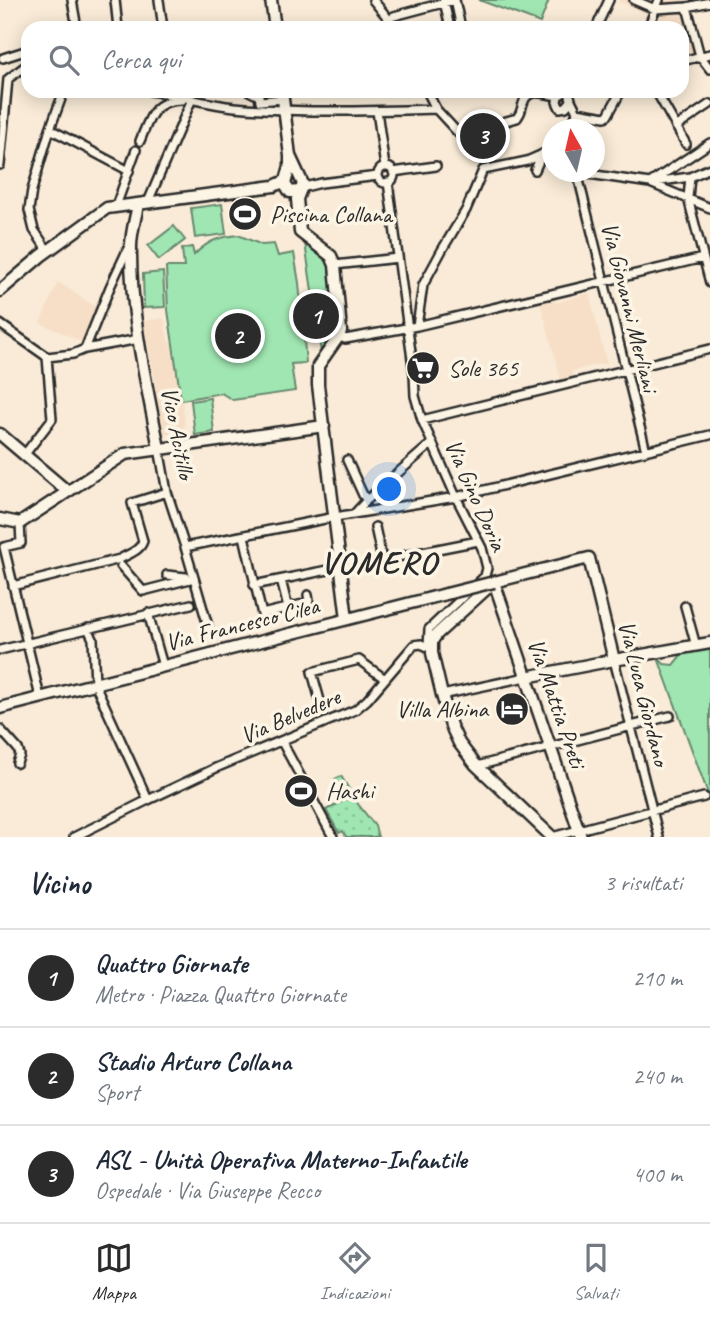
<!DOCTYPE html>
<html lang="it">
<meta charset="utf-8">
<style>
:root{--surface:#fff;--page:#f6f6f7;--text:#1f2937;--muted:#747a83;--line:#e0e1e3;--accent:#2b2b2b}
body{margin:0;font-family:Caveat,sans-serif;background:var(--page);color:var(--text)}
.compass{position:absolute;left:542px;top:119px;width:63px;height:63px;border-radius:50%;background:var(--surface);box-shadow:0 4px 18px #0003;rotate:352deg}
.you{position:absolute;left:390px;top:490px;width:24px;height:24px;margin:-18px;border:5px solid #fff;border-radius:50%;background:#1a73e8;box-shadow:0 0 0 10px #1a73e833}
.badge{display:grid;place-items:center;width:46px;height:46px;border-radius:50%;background:var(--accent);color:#fff;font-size:23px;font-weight:700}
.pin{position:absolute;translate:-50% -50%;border:4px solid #fff;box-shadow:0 2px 7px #0006}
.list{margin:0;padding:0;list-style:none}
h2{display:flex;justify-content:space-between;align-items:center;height:91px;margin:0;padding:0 28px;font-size:30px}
h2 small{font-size:23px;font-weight:400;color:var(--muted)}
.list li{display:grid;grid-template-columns:46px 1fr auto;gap:21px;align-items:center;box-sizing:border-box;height:98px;padding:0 28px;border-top:2px solid var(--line)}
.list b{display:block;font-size:26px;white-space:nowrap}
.list p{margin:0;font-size:23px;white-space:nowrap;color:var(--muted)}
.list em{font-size:23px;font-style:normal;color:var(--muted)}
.icon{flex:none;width:38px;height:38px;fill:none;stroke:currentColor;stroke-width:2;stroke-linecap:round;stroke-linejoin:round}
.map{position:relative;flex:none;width:710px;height:837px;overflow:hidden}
.search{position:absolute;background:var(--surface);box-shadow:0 4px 18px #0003;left:21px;right:21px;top:21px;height:77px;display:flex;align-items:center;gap:18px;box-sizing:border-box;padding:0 24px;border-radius:21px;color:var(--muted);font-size:26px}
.sheet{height:385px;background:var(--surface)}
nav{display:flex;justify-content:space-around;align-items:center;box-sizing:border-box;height:98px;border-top:2px solid var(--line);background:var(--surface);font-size:19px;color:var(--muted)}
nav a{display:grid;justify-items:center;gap:4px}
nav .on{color:var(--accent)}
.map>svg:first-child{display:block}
.built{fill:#f6dfc6}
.grass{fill:url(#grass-dots);stroke:#66886e;stroke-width:2}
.green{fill:#a0e6b2;stroke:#66886e;stroke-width:2}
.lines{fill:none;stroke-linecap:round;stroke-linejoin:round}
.street-casing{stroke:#2b2b2b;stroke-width:12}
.secondary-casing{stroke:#2b2b2b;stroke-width:15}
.street{stroke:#fcf5e5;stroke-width:7}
.secondary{stroke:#fcf5e5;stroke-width:10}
.secondary-bridge-casing{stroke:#2b2b2b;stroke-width:15;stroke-linecap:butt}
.secondary-bridge{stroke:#fcf5e5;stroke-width:10}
.labels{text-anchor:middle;stroke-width:7;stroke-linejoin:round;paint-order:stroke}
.poi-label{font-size:24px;fill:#2b2b2b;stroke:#fcf5e5;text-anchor:start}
.street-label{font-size:24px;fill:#2b2b2b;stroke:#fcf5e5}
.district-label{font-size:32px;font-weight:bold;letter-spacing:2px;fill:#2b2b2b;stroke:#fcf5e5}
</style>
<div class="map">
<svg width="710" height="837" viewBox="0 0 710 837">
<defs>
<pattern id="grass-dots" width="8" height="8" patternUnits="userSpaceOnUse" patternTransform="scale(1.75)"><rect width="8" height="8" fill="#a0e6b2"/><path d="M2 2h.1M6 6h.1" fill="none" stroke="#8ac599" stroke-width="1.8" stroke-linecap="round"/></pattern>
</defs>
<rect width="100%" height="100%" fill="#f9ebd7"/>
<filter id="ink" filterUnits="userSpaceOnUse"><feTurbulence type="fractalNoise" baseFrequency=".0143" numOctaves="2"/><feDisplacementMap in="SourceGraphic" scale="14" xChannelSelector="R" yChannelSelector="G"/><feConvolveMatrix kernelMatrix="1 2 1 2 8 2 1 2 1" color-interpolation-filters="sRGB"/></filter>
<g filter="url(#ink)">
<path class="built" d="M616 0H688L702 54 682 59V28H640L646 14Z
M58 282 97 308 83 342 40 323Z
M589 293 607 364H600L572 371 573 377 561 380 540 301 554 297 556 303Z
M164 318 168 340 172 347 179 378 185 424 182 433 175 434H164L144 321Z"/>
<path class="grass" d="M341 776 358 804 375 826 378 837H346L343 831 339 833 326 810 347 799 335 779Z"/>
<path class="green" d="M479 0H549L540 23Z
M222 204 226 234 195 238 191 208Z
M174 226 185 240 159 260 148 246Z
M238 235 262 245 274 244 278 256 294 253 299 283 306 363 291 364 295 391 233 400 221 393 181 400 168 310 166 267H184L182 249 192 247 194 255C208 241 218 237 238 235Z
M305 243 329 262 337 331 321 353Z
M163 272 165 307 144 308 143 274Z
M210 398 214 432 195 435 191 401Z
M710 648V799L658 658 664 664 673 665 682 654Z"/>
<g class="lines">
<g class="street-casing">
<path id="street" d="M72 0 77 28
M115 0 118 28
M159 0 163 28
M373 0 396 28
M455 0 461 28
M634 0 655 9 687 7 710 2
M444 1 450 28
M687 7 700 56 710 69
M394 16 454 0
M596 28 609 0
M648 28 659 0
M3 58 28 50
M682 61 710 54
M150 91C178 95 206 104 235 107 302 113 369 111 436 109
M249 91 259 96 260 101 283 99
M427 91 436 109 459 134 517 118C522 112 521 108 524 101 529 87 547 95 558 96L566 91
M569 91 571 100 577 112 571 130
M656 91 686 144
M558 96 557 102 560 108 566 107 571 101
M377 111 385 167
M577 112 605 117 608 115 621 91
M676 127 710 104
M50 129 129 171
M140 141C150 117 153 100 182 100
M543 154 552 163
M0 165 8 79 28 64
M378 175a8 8 0 1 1 16 0a8 8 0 1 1-16 0Z
M535 170 542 154
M393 172 436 166
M575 172 650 183 710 208
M577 172 646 451
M690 177 688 198 710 283
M388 182 414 374 415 396 422 420 456 497 482 548 487 568 485 576 429 629 428 647
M654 182 690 177 710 168
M650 183 710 143
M301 188 321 183 378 176
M148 202 192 99
M116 206 136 150
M48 251 34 230 29 210 32 190 50 129 64 91
M335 265 398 258
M0 324 47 357
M417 326 423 285 442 250 466 210 483 170 527 161 543 154
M339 336 345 339 351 338 417 326 703 258
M85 349 110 287 130 244
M47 357 73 354 85 349 139 339
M422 420 710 349
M159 448 167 492 185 547 208 626
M25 454 52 419 47 357
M347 460 363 495 367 500
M355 513 367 500 432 443
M20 523 21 543 4 547 40 697
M375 527 382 560 478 541
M244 536 263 619
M185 547 335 517 456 497 710 435
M121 566 143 591 194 578
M167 575 186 577
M281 580 288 608
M254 585 333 569
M13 586 120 559C128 554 140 551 143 541L132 503 167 492
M685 606 696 646
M148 613 163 666
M262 614 307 603 309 601 308 595
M88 628 93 639 95 684 148 800
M0 650 191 604
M614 660 659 837
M442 695 526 677
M321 704 312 672 359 660 385 679
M0 729 18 749 20 755 17 763
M282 742 333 837
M477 766 670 716
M74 837 148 800 218 767 355 710 367 700 414 645 421 644 428 647
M552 837 704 797"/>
</g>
<g class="secondary-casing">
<path id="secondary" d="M271 0 275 28
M282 91 290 156V166L285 184 290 192 299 191
M290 156 303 184 297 199 300 232 331 256 335 265 341 331 339 336 318 366V385L347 619
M138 204C136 217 131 232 131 246 130 314 146 382 159 448
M0 291 41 256 107 208 274 186 285 181
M0 434 67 491
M0 519 20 523 125 454 324 426
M494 582 581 837
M526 677 614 660 710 643
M0 708 446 594
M552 837 475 764 459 743 451 726 442 695 432 653V641L437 634 494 582 589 558 614 660"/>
</g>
<use href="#street" class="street"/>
<use href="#secondary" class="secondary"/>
<g class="secondary-bridge-casing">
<path id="secondary-bridge" d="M446 594 494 582"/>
</g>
<use href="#secondary-bridge" class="secondary-bridge"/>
</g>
</g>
<defs>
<g id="stadium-disc" transform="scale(1.75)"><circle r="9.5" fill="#2b2b2b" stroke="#fcf5e5"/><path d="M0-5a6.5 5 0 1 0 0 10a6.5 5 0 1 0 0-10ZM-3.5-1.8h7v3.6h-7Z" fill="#fff"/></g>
<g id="supermarket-disc" transform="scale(1.75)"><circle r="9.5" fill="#2b2b2b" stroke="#fcf5e5"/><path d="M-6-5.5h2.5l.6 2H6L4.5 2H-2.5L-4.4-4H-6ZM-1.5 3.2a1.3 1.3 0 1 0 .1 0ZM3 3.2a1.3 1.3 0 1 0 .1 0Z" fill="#fff"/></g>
<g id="hotel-disc" transform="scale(1.75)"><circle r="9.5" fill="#2b2b2b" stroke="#fcf5e5"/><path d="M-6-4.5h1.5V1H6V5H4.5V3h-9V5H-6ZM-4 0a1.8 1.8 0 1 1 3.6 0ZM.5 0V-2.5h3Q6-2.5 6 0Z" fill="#fff"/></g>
</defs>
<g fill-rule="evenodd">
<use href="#stadium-disc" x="245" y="214"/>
<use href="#supermarket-disc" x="423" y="368"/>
<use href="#hotel-disc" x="512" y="709"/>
<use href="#stadium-disc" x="301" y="791"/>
</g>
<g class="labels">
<g class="poi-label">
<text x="270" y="222">Piscina Collana</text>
<text x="448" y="376">Sole 365</text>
<text x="488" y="717" text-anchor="end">Villa Albina</text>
<text x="326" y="799">Hashi</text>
</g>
<g class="street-label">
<text transform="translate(630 307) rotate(76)" y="8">Via Giovanni Merliani</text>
<text transform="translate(178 433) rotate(79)" y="8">Vico Acitillo</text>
<text transform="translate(476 495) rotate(66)" y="8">Via Gino Doria</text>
<text transform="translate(242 624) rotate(-14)" y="8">Via Francesco Cilea</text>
<text transform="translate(644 693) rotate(76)" y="8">Via Luca Giordano</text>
<text transform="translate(557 703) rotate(71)" y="8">Via Mattia Preti</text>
<text transform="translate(290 716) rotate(-23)" y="8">Via Belvedere</text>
</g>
<g class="district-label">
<text x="379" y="573">VOMERO</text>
</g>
</g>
</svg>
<svg class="compass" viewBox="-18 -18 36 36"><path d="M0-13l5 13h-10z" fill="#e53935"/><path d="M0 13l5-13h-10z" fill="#747a83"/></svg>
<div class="you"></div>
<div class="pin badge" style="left:316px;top:316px">1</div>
<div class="pin badge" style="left:238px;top:336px">2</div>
<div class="pin badge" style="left:483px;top:136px">3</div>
<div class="search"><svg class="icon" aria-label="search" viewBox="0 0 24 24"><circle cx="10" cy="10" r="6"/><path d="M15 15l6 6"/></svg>Cerca qui</div>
</div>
<section class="sheet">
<h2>Vicino<small>3 risultati</small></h2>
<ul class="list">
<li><span class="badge">1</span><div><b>Quattro Giornate</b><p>Metro · Piazza Quattro Giornate</p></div><em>210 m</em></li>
<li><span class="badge">2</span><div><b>Stadio Arturo Collana</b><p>Sport</p></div><em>240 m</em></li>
<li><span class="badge">3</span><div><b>ASL - Unità Operativa Materno-Infantile</b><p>Ospedale · Via Giuseppe Recco</p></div><em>400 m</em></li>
</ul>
</section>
<nav>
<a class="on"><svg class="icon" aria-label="map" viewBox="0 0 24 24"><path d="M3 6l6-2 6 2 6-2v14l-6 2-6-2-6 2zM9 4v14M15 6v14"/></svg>Mappa</a>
<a><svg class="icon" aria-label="directions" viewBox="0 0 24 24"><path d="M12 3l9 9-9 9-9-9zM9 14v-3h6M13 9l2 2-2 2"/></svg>Indicazioni</a>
<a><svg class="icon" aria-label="saved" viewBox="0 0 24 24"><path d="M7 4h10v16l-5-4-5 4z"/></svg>Salvati</a>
</nav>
